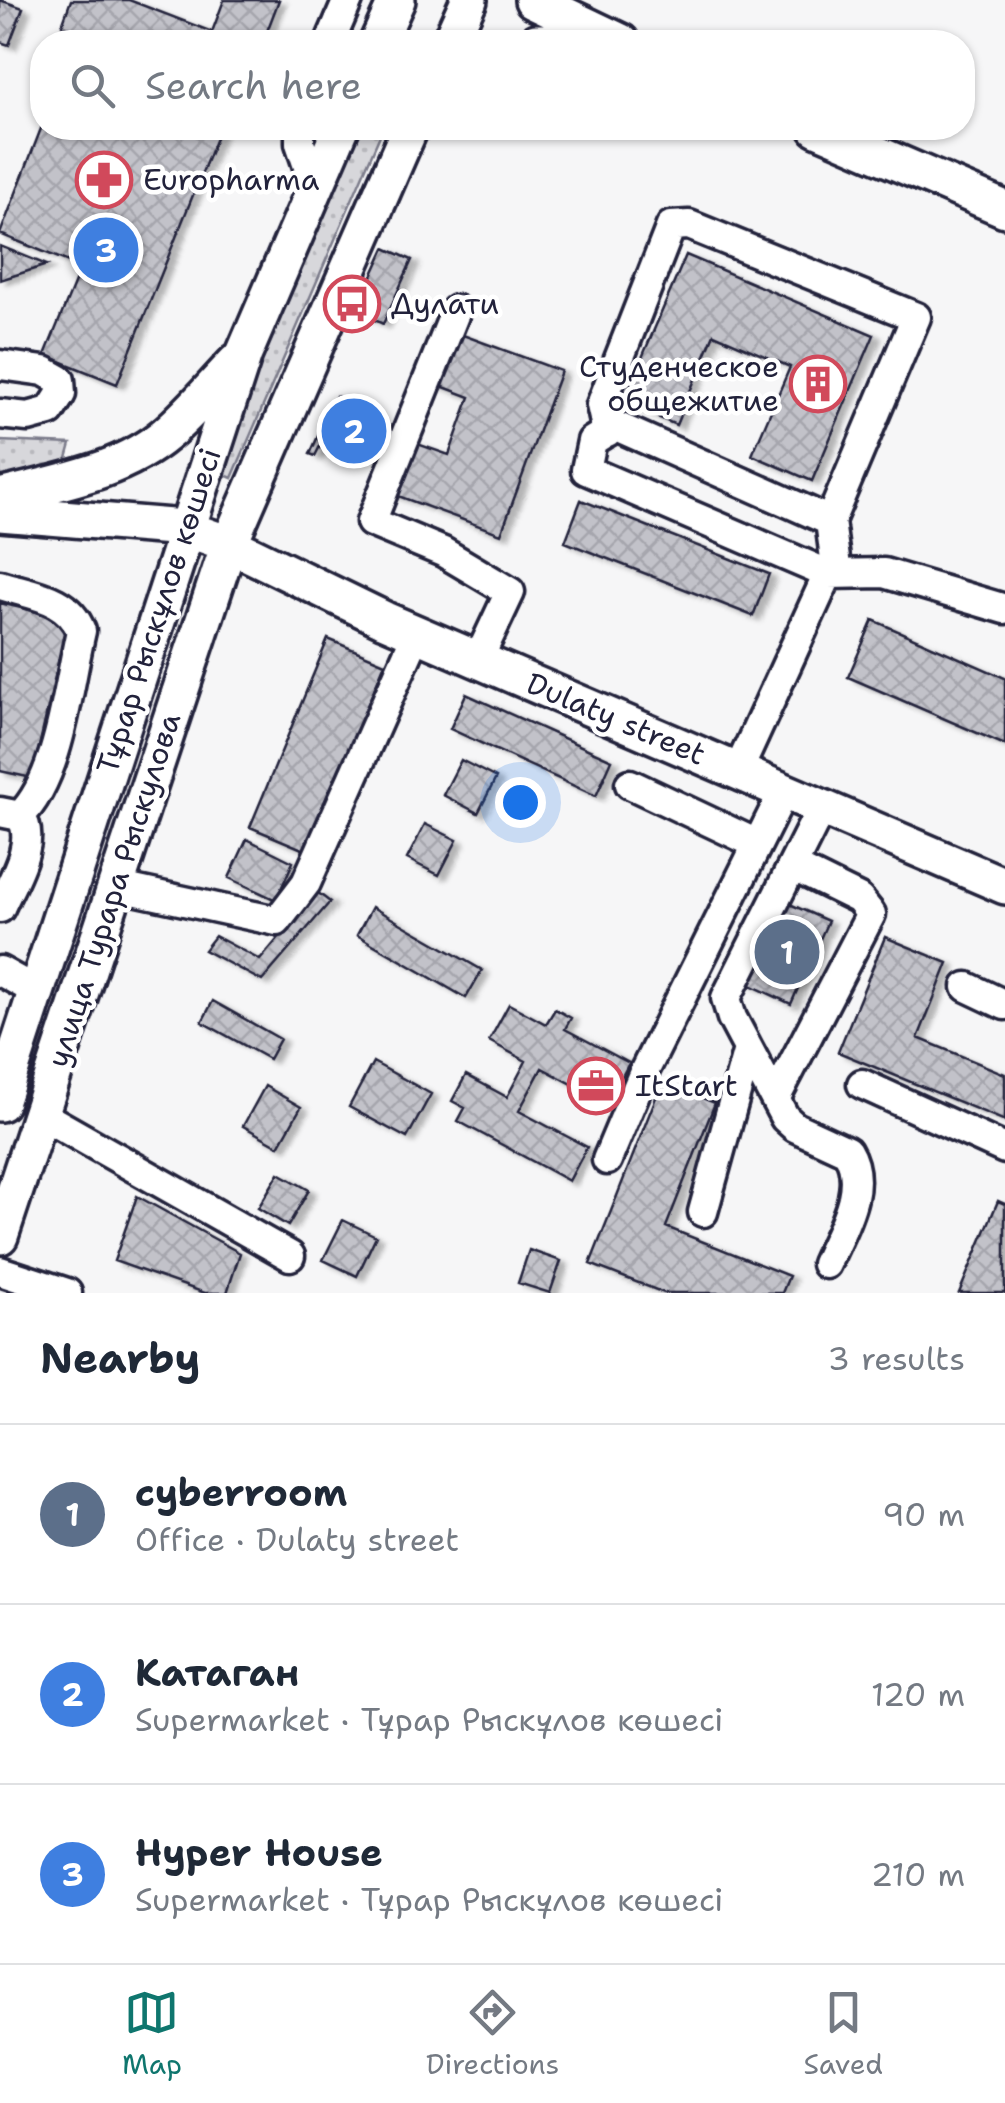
<!DOCTYPE html>
<meta charset="utf-8">
<style>
:root{--surface:#fff;--page:#f6f6f7;--text:#1f2937;--muted:#747a83;--line:#e0e1e3;--accent:#0f766e}
body{margin:0;font-family:"Shantell Sans",sans-serif;background:var(--page);color:var(--text)}
.you{position:absolute;left:520px;top:802px;width:35px;height:35px;margin:-25px;border:8px solid #fff;border-radius:50%;background:#1a73e8;box-shadow:0 0 0 15px #1a73e833}
.badge{display:grid;place-items:center;width:65px;height:65px;border-radius:50%;background:var(--accent);color:#fff;font-size:32px;font-weight:700}
.pin{position:absolute;translate:-50% -50%;border:5px solid #fff;box-shadow:0 2px 10px #0006}
.list{margin:0;padding:0;list-style:none}
h2{display:flex;justify-content:space-between;align-items:center;height:130px;margin:0;padding:0 40px;font-size:42px}
h2 small{font-size:32px;font-weight:400;color:var(--muted)}
.list li{display:grid;grid-template-columns:65px 1fr auto;gap:30px;align-items:center;box-sizing:border-box;height:180px;padding:0 40px;border-top:2px solid var(--line)}
.list b{display:block;font-size:38px;white-space:nowrap}
.list p{margin:0;font-size:32px;white-space:nowrap;color:var(--muted)}
.list em{font-size:32px;font-style:normal;color:var(--muted)}
.icon{flex:none;width:55px;height:55px;fill:none;stroke:currentColor;stroke-width:2;stroke-linecap:round;stroke-linejoin:round}
.map{position:relative;flex:none;width:1005px;height:1293px;overflow:hidden}
.search{position:absolute;background:var(--surface);box-shadow:0 2px 8px #0004;left:30px;right:30px;top:30px;height:110px;display:flex;align-items:center;gap:25px;box-sizing:border-box;padding:0 35px;border-radius:40px;color:var(--muted);font-size:38px}
.sheet{height:670px;background:var(--surface)}
nav{display:flex;justify-content:space-around;align-items:center;box-sizing:border-box;height:140px;border-top:2px solid var(--line);background:var(--surface);font-size:28px;color:var(--muted)}
nav a{display:grid;justify-items:center;gap:5px}
nav .on{color:var(--accent)}
.map>svg:first-child{display:block}
.grass{fill:url(#grass-dots);stroke:#7c7c8b;stroke-width:2.5}
.building{fill:url(#building-cross-hatch);stroke:#22223b;stroke-width:2.5;filter:url(#shadow)}
.lines{fill:none;stroke-linecap:round;stroke-linejoin:round}
.minor-casing{stroke:#22223b;stroke-width:35}
.major-casing{stroke:#22223b;stroke-width:42}
.minor{stroke:#fff;stroke-width:28}
.major{stroke:#fff;stroke-width:35}
.labels{text-anchor:middle;stroke-width:9;stroke-linejoin:round;paint-order:stroke}
.poi-label{font-size:30px;fill:#22223b;stroke:#fff;text-anchor:start}
.street-label{font-size:30px;fill:#22223b;stroke:#fff}
</style>
<div class="map">
<svg width="1005" height="1293" viewBox="0 0 1005 1293">
<defs>
<pattern id="grass-dots" width="8" height="8" patternUnits="userSpaceOnUse" patternTransform="scale(2.5)"><rect width="8" height="8" fill="#d7d7db"/><path d="M2 2h.1M6 6h.1" fill="none" stroke="#b8b8bd" stroke-width="1.8" stroke-linecap="round"/></pattern>
<pattern id="building-cross-hatch" width="8" height="8" patternUnits="userSpaceOnUse" patternTransform="scale(2.5)"><rect width="8" height="8" fill="#c2c2c9"/><path d="M0 0l8 8M0 8l8-8" fill="none" stroke="#a6a6ae"/></pattern>
<filter id="shadow"><feDropShadow dx="7" dy="4" stdDeviation="2.5" flood-color="#0004"/></filter>
</defs>
<rect width="100%" height="100%" fill="#f6f6f7"/>
<filter id="ink" filterUnits="userSpaceOnUse"><feTurbulence type="fractalNoise" baseFrequency=".01" numOctaves="2"/><feDisplacementMap in="SourceGraphic" scale="20" xChannelSelector="R" yChannelSelector="G"/><feConvolveMatrix kernelMatrix="1 2 1 2 8 2 1 2 1" color-interpolation-filters="sRGB"/></filter>
<g filter="url(#ink)">
<path class="grass" d="M359 128H383L232 478 211 469Z
M0 441 71 444 64 469 0 477Z"/>
<path class="building" d="M0 0 23 8 9 45 0 42Z
M71 0H129L212 32 224 0H279L263 42H107L62 25Z
M42 126 220 128 117 384 45 355 81 267 0 234Z
M0 246 47 265 0 280Z
M385 248 412 260 383 324 356 311Z
M686 255 874 335 812 481 752 455 790 367 714 334 676 425 623 402Z
M452 331 561 371 501 534 390 493 409 441 449 455 470 397 433 383Z
M336 396 366 410 346 457 320 446 315 456 310 454Z
M581 500 769 574 753 616 565 542Z
M0 603 68 619 32 778 0 771Z
M873 620 1005 678V745L848 677Z
M328 639 385 663 307 851 250 827Z
M466 694 612 760 596 796 450 729Z
M461 760 496 778 478 813 443 795Z
M425 824 457 840 439 875 407 859Z
M247 839 293 862 276 900 229 878Z
M317 892 330 902 262 981 204 950 215 936 260 960Z
M783 901 828 921 791 1004 746 983Z
M372 907 482 970 466 998 357 935Z
M885 937 948 963 918 1038 1005 1074V1121L838 1052Z
M213 1001 280 1039 269 1059 202 1022Z
M509 1004 546 1024 555 1009 571 1018 565 1029 629 1063 608 1103 542 1068 519 1111 587 1147 569 1181 458 1121 465 1108 452 1101 466 1075 507 1097 526 1061 489 1041Z
M373 1062 431 1094 407 1138 349 1107Z
M662 1082 715 1103 666 1227 789 1276 782 1293H664L590 1264Z
M265 1086 301 1107 279 1146 243 1126Z
M279 1173 309 1190 288 1226 258 1208Z
M137 1196 240 1253 227 1293H205L114 1261Z
M998 1201 1005 1204V1293H959Z
M343 1220 376 1236 357 1276 323 1260Z
M529 1250 561 1261 550 1293 518 1283Z"/>
<g class="lines">
<g class="minor-casing">
<path id="minor" d="M330 42 348 0
M300 128V143L315 187
M456 310 371 522 443 552 510 592 478 660
M0 365 44 371 60 380 61 394 50 411 28 417 0 414
M607 432 601 405 671 226 689 225 916 317 830 521 835 559 738 771
M830 521 616 426 592 441 586 470 828 574 884 573 1005 609
M0 585C32 595 68 597 81 631 68 686 60 777 20 816
M630 784 757 844
M822 807 726 998 732 1018 785 1118 795 1127 847 1151C869 1187 840 1231 826 1264
M0 812 20 816C39 841 10 884 0 908
M115 886 277 921 306 883 417 633
M0 971 36 991
M967 987 1005 1005
M862 1084 1005 1149
M775 1099 871 914 859 899 794 867
M40 1114 290 1256
M607 1160 644 1072 784 791
M703 1212 748 1049
M0 1271 67 1293"/>
</g>
<g class="major-casing">
<path id="major" d="M533 0 621 42
M378 42 397 0
M450 42 469 0
M536 42H610
M817 128 1005 209
M0 497C56 482 120 473 166 434 191 413 213 386 236 362
M0 513 184 528 229 544 385 620 1005 886
M0 1103 244 354 341 128
M0 1236 229 544 410 128"/>
</g>
<use href="#minor" class="minor"/>
<use href="#major" class="major"/>
</g>
</g>
<defs>
<g id="pharmacy-ring" transform="scale(2.875)"><circle r="9.5" fill="#fff" stroke="#d1495b" stroke-width="1.5"/><path d="M-2-6h4v4h4v4h-4v4h-4v-4h-4v-4h4Z" fill="#d1495b"/></g>
<g id="bus-ring" transform="scale(2.875)"><circle r="9.5" fill="#fff" stroke="#d1495b" stroke-width="1.5"/><path d="M-5-6H5V4H4V6H2V4H-2V6H-4V4H-5ZM-3.5-4V0h7V-4ZM-3.5 1.2v1.5H-2V1.2ZM2 1.2v1.5H3.5V1.2Z" fill="#d1495b"/></g>
<g id="building-ring" transform="scale(2.875)"><circle r="9.5" fill="#fff" stroke="#d1495b" stroke-width="1.5"/><path d="M-4-6H4V6H1V3H-1V6H-4ZM-2.5-4.3h1.7v1.8h-1.7ZM.8-4.3h1.7v1.8H.8ZM-2.5-1h1.7V.8h-1.7ZM.8-1h1.7V.8H.8Z" fill="#d1495b"/></g>
<g id="office-ring" transform="scale(2.875)"><circle r="9.5" fill="#fff" stroke="#d1495b" stroke-width="1.5"/><path d="M-6-3h4V-5.5h4V-3h4V5H-6ZM-1-4.5V-3h2v-1.5ZM-6 0V1H6V0Z" fill="#d1495b"/></g>
</defs>
<g fill-rule="evenodd">
<use href="#pharmacy-ring" x="104" y="180"/>
<use href="#bus-ring" x="352" y="304"/>
<use href="#building-ring" x="818" y="384"/>
<use href="#office-ring" x="596" y="1086"/>
</g>
<g class="labels">
<g class="poi-label">
<text x="143" y="190">Europharma</text>
<text x="391" y="314">Дулати</text>
<text x="779" y="377" text-anchor="end">Студенческое<tspan x="779" dy="34">общежитие</tspan></text>
<text x="635" y="1096">ItStart</text>
</g>
<g class="street-label">
<text transform="translate(159 611) rotate(-72)" y="10">Тұрар Рыскұлов көшесі</text>
<text transform="translate(616 719) rotate(23)" y="10">Dulaty street</text>
<text transform="translate(114 890) rotate(-72)" y="10">улица Турара Рыскулова</text>
</g>
</g>
</svg>
<div class="you"></div>
<div class="pin badge" style="left:787px;top:952px;background:#5c6f8a">1</div>
<div class="pin badge" style="left:354px;top:431px;background:#3f7fe0">2</div>
<div class="pin badge" style="left:106px;top:250px;background:#3f7fe0">3</div>
<div class="search"><svg class="icon" aria-label="search" viewBox="0 0 24 24"><circle cx="10" cy="10" r="6"/><path d="M15 15l6 6"/></svg>Search here</div>
</div>
<section class="sheet">
<h2>Nearby<small>3 results</small></h2>
<ul class="list">
<li><span class="badge" style="background:#5c6f8a">1</span><div><b>cyberroom</b><p>Office · Dulaty street</p></div><em>90 m</em></li>
<li><span class="badge" style="background:#3f7fe0">2</span><div><b>Катаган</b><p>Supermarket · Тұрар Рыскұлов көшесі</p></div><em>120 m</em></li>
<li><span class="badge" style="background:#3f7fe0">3</span><div><b>Hyper House</b><p>Supermarket · Тұрар Рыскұлов көшесі</p></div><em>210 m</em></li>
</ul>
</section>
<nav>
<a class="on"><svg class="icon" aria-label="map" viewBox="0 0 24 24"><path d="M3 6l6-2 6 2 6-2v14l-6 2-6-2-6 2zM9 4v14M15 6v14"/></svg>Map</a>
<a><svg class="icon" aria-label="directions" viewBox="0 0 24 24"><path d="M12 3l9 9-9 9-9-9zM9 14v-3h6M13 9l2 2-2 2"/></svg>Directions</a>
<a><svg class="icon" aria-label="saved" viewBox="0 0 24 24"><path d="M7 4h10v16l-5-4-5 4z"/></svg>Saved</a>
</nav>
